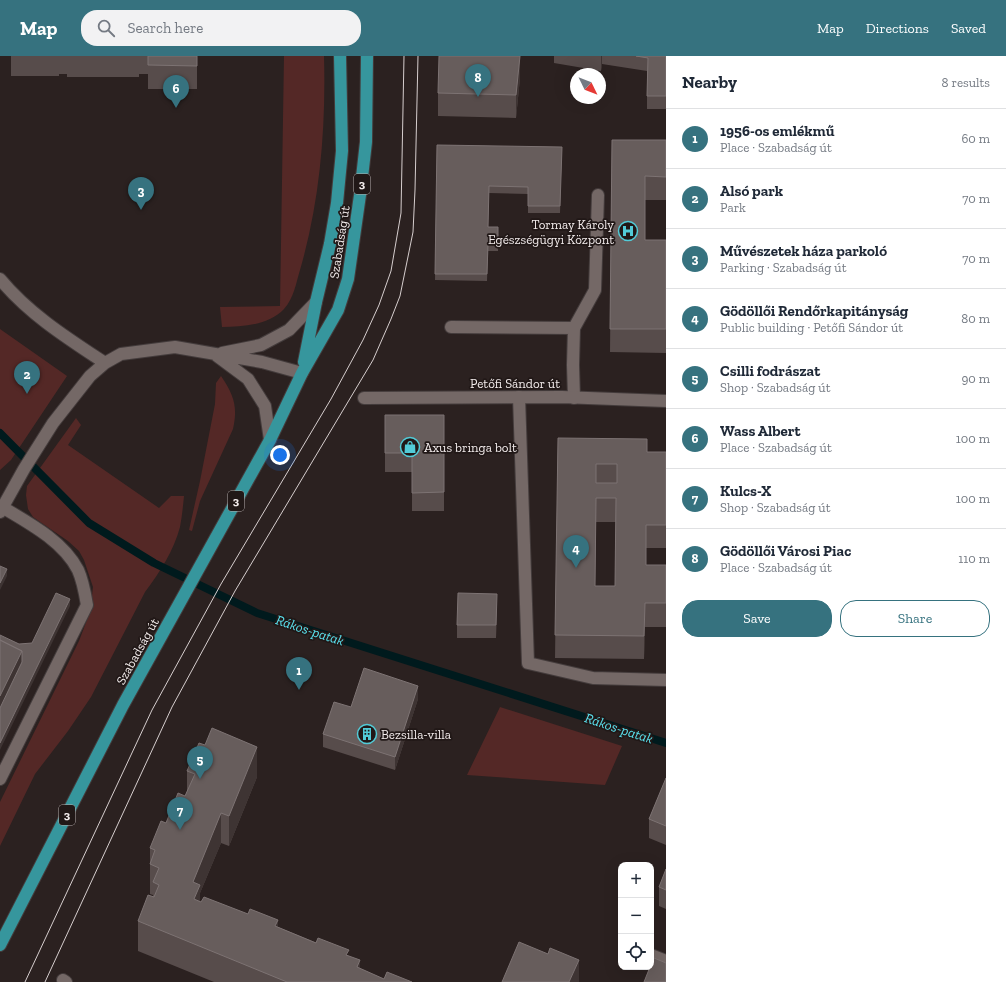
<!DOCTYPE html>
<meta charset="utf-8">
<style>
:root{--surface:#fff;--page:#f2f2f3;--text:#1f2937;--muted:#747a83;--line:#e0e1e3;--accent:#36727f}
body{margin:0;font-family:"Zilla Slab",serif;background:var(--page);color:var(--text)}
.controls{position:absolute;right:12px;bottom:12px;display:grid;overflow:hidden;border-radius:8px;box-shadow:0 4px 16px #0002}
.controls button{width:36px;height:36px;display:grid;place-items:center;padding:0;border:0;border-bottom:1px solid var(--line);background:var(--surface);color:var(--text);font:20px sans-serif}
.compass{position:absolute;left:570px;top:12px;width:36px;height:36px;border-radius:50%;background:var(--surface);box-shadow:0 4px 16px #0002;rotate:133deg}
.you{position:absolute;left:280px;top:399px;width:14px;height:14px;margin:-10px;border:3px solid #fff;border-radius:50%;background:#1a73e8;box-shadow:0 0 0 6px #1a73e833}
.badge{display:grid;place-items:center;width:26px;height:26px;border-radius:50%;background:var(--accent);color:#fff;font-size:13px;font-weight:700}
.pin{position:absolute;translate:-50% -33px;filter:drop-shadow(0 1px 2px #0008)}
.pin::after{content:'';position:absolute;top:21px;width:14px;height:12px;background:inherit;clip-path:polygon(0 0,100% 0,50% 100%)}
.list{margin:0;padding:0;list-style:none}
h2{display:flex;justify-content:space-between;align-items:center;height:52px;margin:0;padding:0 16px;font-size:17px}
h2 small{font-size:13px;font-weight:400;color:var(--muted)}
.list li{display:grid;grid-template-columns:26px 1fr auto;gap:12px;align-items:center;box-sizing:border-box;height:60px;padding:0 16px;border-top:1px solid var(--line)}
.list b{display:block;font-size:15px;white-space:nowrap}
.list p{margin:0;font-size:13px;white-space:nowrap;color:var(--muted)}
.list em{font-size:13px;font-style:normal;color:var(--muted)}
.actions{display:flex;gap:8px;padding:12px 16px}
.actions a{flex:1;padding:9px 0;border:1px solid var(--accent);border-radius:16px;text-align:center;font-size:14px;color:var(--accent)}
.actions .main{background:var(--accent);color:#fff}
.icon{flex:none;width:22px;height:22px;fill:none;stroke:currentColor;stroke-width:2;stroke-linecap:round;stroke-linejoin:round}
.map{position:relative;flex:none;width:666px;height:926px;overflow:hidden}
header{display:flex;align-items:center;gap:24px;box-sizing:border-box;height:56px;padding:0 20px;background:var(--accent);color:#fff}
header strong{font-size:19px}
nav{display:flex;gap:22px;margin-inline-start:auto;font-size:14px}
.search{width:280px;height:36px;background:var(--page);display:flex;align-items:center;gap:10px;box-sizing:border-box;padding:0 14px;border-radius:16px;color:var(--muted);font-size:15px}
main{display:flex}
aside{flex:1;background:var(--surface)}
.map>svg:first-child{display:block}
.green{fill:#542826}
.lines{fill:none;stroke-linecap:round;stroke-linejoin:round}
.stream{stroke:#001a1d;stroke-width:8}
.lane-casing{stroke:#443c3c;stroke-width:14}
.street-casing{stroke:#443c3c;stroke-width:14}
.primary-casing{stroke:#443c3c;stroke-width:14}
.lane{stroke:#746866;stroke-width:12}
.street{stroke:#746866;stroke-width:12}
.primary{stroke:#36969d;stroke-width:12}
.tram{stroke:#d6cece;stroke-width:1}
.wall{fill:#574c4b;fill-rule:evenodd}
.shaded-wall{fill:#3e3433}
.building{fill:#675d5c;stroke:#7d7373;fill-rule:evenodd}
.labels{text-anchor:middle;stroke-width:3.5;stroke-linejoin:round;paint-order:stroke}
.shield{fill:#211817;stroke:#b3acab;stroke-width:1}
.shield-label{font-size:12px;font-weight:bold;fill:#f2ebeb}
.poi-label{font-size:13px;fill:#f2ebeb;stroke:#211817;text-anchor:start}
.street-label{font-size:13px;fill:#f2ebeb;stroke:#211817}
.water-label{font-size:14px;font-style:italic;fill:#5ae0ed;stroke:#211817}
</style>
<header>
<strong>Map</strong>
<div class="search"><svg class="icon" aria-label="search" viewBox="0 0 24 24"><circle cx="10" cy="10" r="6"/><path d="M15 15l6 6"/></svg>Search here</div>
<nav><a>Map</a><a>Directions</a><a>Saved</a></nav>
</header>
<main>
<div class="map">
<svg width="666" height="926" viewBox="0 0 666 926">
<rect width="100%" height="100%" fill="#2b2120"/>
<path class="green" d="M284 0H324C326 72 320 145 300 214 296 227 294 242 284 253 269 269 243 271 222 271L220 251 280 250Z
M0 273 67 320 11 404 0 414Z
M221 320C234 339 238 351 233 373L200 445 192 475 189 474 200 425 215 348 216 327Z
M76 362 81 369 68 389 159 452 171 440H184C183 450 182 461 180 471 174 494 160 516 145 536L91 641 68 675 35 718 0 790V746L79 585 90 556 93 531 84 504 79 495 68 485 33 461 28 453 26 439 27 430Z
M500 651 622 690 605 729 467 719Z"/>
<g class="lines">
<path class="stream" d="M0 377 89 467 154 507 257 557 666 687"/>
<g class="lane-casing">
<path id="lane" d="M0 223C29 258 67 282 105 307
M451 271 574 272
M222 297 261 289 289 274 316 246
M217 300 248 323 265 350 270 384
M519 341 528 607 593 622 666 624
M574 342 573 309 574 272 595 234 598 139
M0 452 2 451C29 467 63 485 78 514 83 525 85 537 87 549L0 723
M0 456 24 413 53 367 90 320 105 307 121 298 175 291 262 306 302 317
M651 899 666 905"/>
</g>
<g class="street-casing">
<path id="street" d="M364 342 562 341 666 345
M63 924 66 926"/>
</g>
<g class="primary-casing">
<path id="primary" d="M304 306 316 246 330 188 337 147 342 95 340 0
M0 889 123 649 270 384 302 317 338 254 348 223 360 139 366 86 367 0"/>
</g>
<use href="#lane" class="lane"/>
<use href="#street" class="street"/>
<use href="#primary" class="primary"/>
<path class="tram" d="M25 926 152 654 221 528 331 343 363 284 379 249 391 215 401 157 404 0
M45 926 172 651 235 535 373 304 391 263 400 240 413 176 415 134 418 0"/>
</g>
<path class="wall" d="M11 0H197V33H148V18H139V21H67V18H59V20H11Z
M554 0H666V53H647V15L602 8 601 15 554 7Z
M520 22 516 62 438 60V37Z
M612 84H666V144H645V184H666V297L610 296Z
M437 89 562 91 560 157H528V138L489 137 488 171H498V195H488L487 225 435 224Z
M385 359H444V455H412V416H385Z
M558 382 647 396H666V492H646V509H666V571H645L644 603 555 602ZM596 466H616L615 530H595Z
M497 551 496 582H457V569Z
M418 643 395 714 323 691V678L351 651Z
M187 715 257 721 229 790 221 787 200 837V846L278 871 349 900 360 913 384 923 412 926H214L138 895V865L153 841V839L150 838V792L166 767 185 740 187 736Z
M666 722V789L649 782V763Z
M666 813V853L659 850V831Z"/>
<path class="shaded-wall" d="M520 0V22L516 62V39Z
M601 0H602V8L601 15Z
M7 513V520L0 534V527Z
M497 538V551L496 582V569Z
M70 543V550L0 694V687Z
M645 547V571L644 603V580Z
M22 595V613L0 659V640Z
M418 630V643L395 714V701Z
M257 691V721L229 790V760Z
M221 757V787L200 837V859L194 873 193 826Z
M278 864V894L275 870Z
M360 904V926L357 911Z
M579 904V926H569Z"/>
<path class="building" d="M148 0H197V10L148 9Z
M439 0H520L516 39 438 37Z
M636 0H666V40H647L648 2Z
M612 84H666V121L645 120V184H666V273H610Z
M437 89 562 91 560 150H528V131L489 130 488 171H498V188H488L487 218H435Z
M385 359H444V436L412 437V397H385Z
M558 382 647 383V396H666V469H646V509H666V547H645L644 580 555 579ZM596 408H617V427H596ZM596 442H616L615 530H595Z
M0 510 7 513 0 527Z
M56 537 70 543 0 687V652L22 606V595L0 584V579L19 588 32 587Z
M458 537 497 538 496 569H457Z
M0 584 22 595 0 640Z
M364 612 418 630 395 701 323 678 334 646 351 651Z
M212 672 257 691 229 760 221 757 193 826 200 829 194 843 201 846 204 841 248 858 250 853 278 864 275 870 316 887 318 882 349 894 346 899 360 904 357 911 384 923 387 916 412 926H287L138 865 148 839 154 841 159 829 153 826 159 812 150 808 155 794 150 792 161 765 166 767 178 737 185 740 195 718 187 715 199 687 205 689Z
M666 722V770L649 763Z
M666 813V834L659 831Z
M519 886 548 898 550 892 579 904 569 926H502Z
M654 902 666 907V926H644L650 911H651Z"/>
<defs>
<g id="hospital-ring" transform="scale(1)"><circle r="9.5" fill="#211817" stroke="#52cbd7" stroke-width="1.5"/><path d="M-5-5h3v3.5h4V-5h3V5h-3V1.5h-4V5h-3Z" fill="#52cbd7"/></g>
<g id="shop-ring" transform="scale(1)"><circle r="9.5" fill="#211817" stroke="#52cbd7" stroke-width="1.5"/><path d="M-5-2.5h2.3a2.7 3.5 0 0 1 5.4 0H5L5.5 6h-11ZM-1.5-2.5h3a1.5 2.3 0 0 0-3 0Z" fill="#52cbd7"/></g>
<g id="building-ring" transform="scale(1)"><circle r="9.5" fill="#211817" stroke="#52cbd7" stroke-width="1.5"/><path d="M-4-6H4V6H1V3H-1V6H-4ZM-2.5-4.3h1.7v1.8h-1.7ZM.8-4.3h1.7v1.8H.8ZM-2.5-1h1.7V.8h-1.7ZM.8-1h1.7V.8H.8Z" fill="#52cbd7"/></g>
</defs>
<g fill-rule="evenodd">
<use href="#hospital-ring" x="628" y="175"/>
<use href="#shop-ring" x="410" y="391"/>
<use href="#building-ring" x="367" y="678"/>
</g>
<g class="labels">
<g class="shield">
<rect x="354" y="118" width="16" height="20" rx="3"/>
<rect x="228" y="435" width="16" height="20" rx="3"/>
<rect x="59" y="749" width="16" height="20" rx="3"/>
</g>
<g class="shield-label">
<text x="362" y="132">3</text>
<text x="236" y="449">3</text>
<text x="67" y="763">3</text>
</g>
<g class="poi-label">
<text x="614" y="173" text-anchor="end">Tormay Károly<tspan x="614" dy="15">Egészségügyi Központ</tspan></text>
<text x="424" y="396">Axus bringa bolt</text>
<text x="381" y="683">Bezsilla-villa</text>
</g>
<g class="street-label">
<text transform="translate(339 186) rotate(-81)" y="5">Szabadság út</text>
<text x="515" y="332">Petőfi Sándor út</text>
<text transform="translate(137 595) rotate(-61)" y="5">Szabadság út</text>
</g>
<g class="water-label">
<text transform="translate(310 574) rotate(18)" y="5">Rákos-patak</text>
<text transform="translate(619 672) rotate(18)" y="5">Rákos-patak</text>
</g>
</g>
</svg>
<div class="controls">
<button>+</button>
<button>−</button>
<button><svg class="icon" aria-label="locate" viewBox="0 0 24 24"><circle cx="12" cy="12" r="6"/><path d="M12 2v4M12 18v4M2 12h4M18 12h4"/></svg></button>
</div>
<svg class="compass" viewBox="-18 -18 36 36"><path d="M0-13l5 13h-10z" fill="#e53935"/><path d="M0 13l5-13h-10z" fill="#747a83"/></svg>
<div class="you"></div>
<div class="pin badge" style="left:299px;top:634px">1</div>
<div class="pin badge" style="left:27px;top:338px">2</div>
<div class="pin badge" style="left:141px;top:154px">3</div>
<div class="pin badge" style="left:576px;top:512px">4</div>
<div class="pin badge" style="left:200px;top:723px">5</div>
<div class="pin badge" style="left:176px;top:52px">6</div>
<div class="pin badge" style="left:180px;top:774px">7</div>
<div class="pin badge" style="left:478px;top:41px">8</div>
</div>
<aside>
<h2>Nearby<small>8 results</small></h2>
<ul class="list">
<li><span class="badge">1</span><div><b>1956-os emlékmű</b><p>Place · Szabadság út</p></div><em>60 m</em></li>
<li><span class="badge">2</span><div><b>Alsó park</b><p>Park</p></div><em>70 m</em></li>
<li><span class="badge">3</span><div><b>Művészetek háza parkoló</b><p>Parking · Szabadság út</p></div><em>70 m</em></li>
<li><span class="badge">4</span><div><b>Gödöllői Rendőrkapitányság</b><p>Public building · Petőfi Sándor út</p></div><em>80 m</em></li>
<li><span class="badge">5</span><div><b>Csilli fodrászat</b><p>Shop · Szabadság út</p></div><em>90 m</em></li>
<li><span class="badge">6</span><div><b>Wass Albert</b><p>Place · Szabadság út</p></div><em>100 m</em></li>
<li><span class="badge">7</span><div><b>Kulcs-X</b><p>Shop · Szabadság út</p></div><em>100 m</em></li>
<li><span class="badge">8</span><div><b>Gödöllői Városi Piac</b><p>Place · Szabadság út</p></div><em>110 m</em></li>
</ul>
<div class="actions"><a class="main">Save</a><a>Share</a></div>
</aside>
</main>
